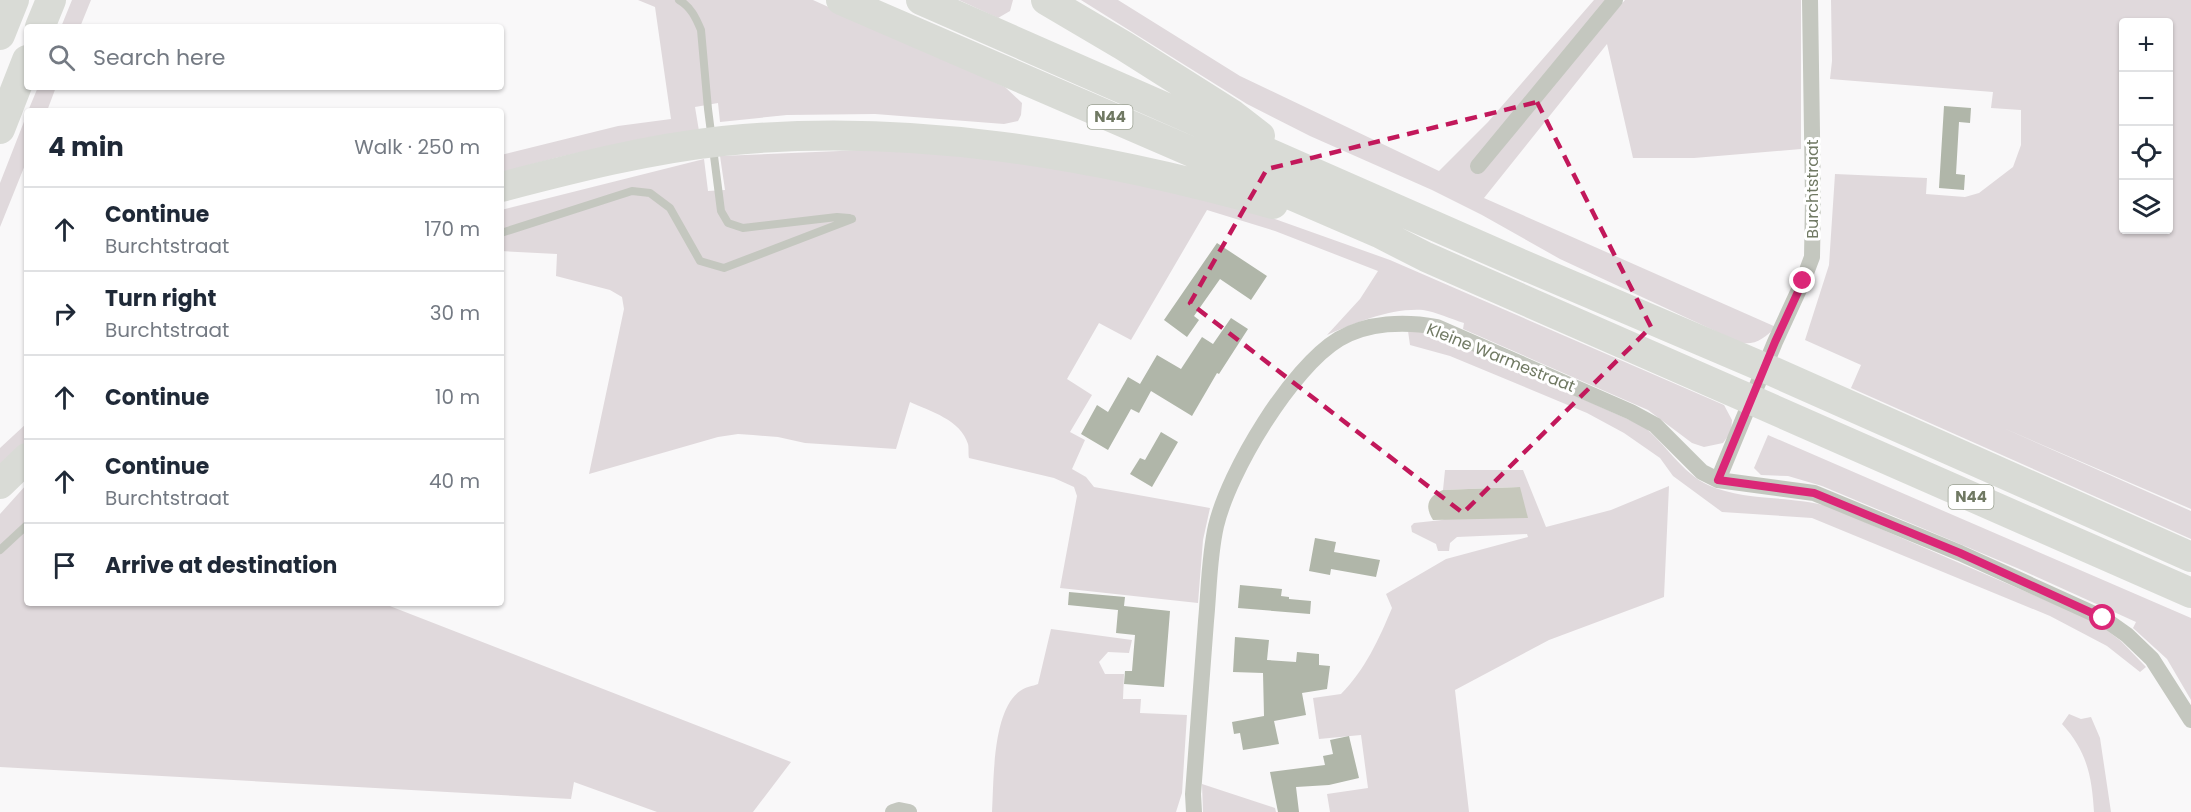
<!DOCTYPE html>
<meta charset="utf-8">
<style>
:root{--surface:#fff;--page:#f2f2f3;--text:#1f2937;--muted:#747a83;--line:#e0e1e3}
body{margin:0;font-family:Poppins,sans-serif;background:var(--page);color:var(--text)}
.controls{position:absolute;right:18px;top:18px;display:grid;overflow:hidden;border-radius:6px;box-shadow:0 2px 4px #0004}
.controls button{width:54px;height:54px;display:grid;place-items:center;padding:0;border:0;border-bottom:2px solid var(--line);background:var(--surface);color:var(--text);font:30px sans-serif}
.stop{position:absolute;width:18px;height:18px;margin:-14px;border:4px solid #db2777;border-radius:50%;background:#fff}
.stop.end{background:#db2777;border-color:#fff;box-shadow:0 2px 6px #0008}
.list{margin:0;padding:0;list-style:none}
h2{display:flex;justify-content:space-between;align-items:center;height:78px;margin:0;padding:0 24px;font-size:26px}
h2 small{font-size:20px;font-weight:400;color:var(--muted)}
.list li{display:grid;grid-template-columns:39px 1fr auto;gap:18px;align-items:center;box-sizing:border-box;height:84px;padding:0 24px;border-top:2px solid var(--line)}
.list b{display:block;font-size:22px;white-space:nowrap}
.list p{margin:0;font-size:20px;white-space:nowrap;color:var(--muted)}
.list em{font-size:20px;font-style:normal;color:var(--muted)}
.icon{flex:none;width:33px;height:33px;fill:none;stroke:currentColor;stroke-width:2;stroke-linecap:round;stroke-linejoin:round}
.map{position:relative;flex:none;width:2191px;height:812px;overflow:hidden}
.search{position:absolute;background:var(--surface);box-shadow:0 2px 4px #0004;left:24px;top:24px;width:480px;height:66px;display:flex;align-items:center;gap:15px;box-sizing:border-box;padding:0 21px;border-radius:6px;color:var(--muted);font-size:22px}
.panel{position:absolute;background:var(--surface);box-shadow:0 2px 4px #0004;left:24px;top:108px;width:480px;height:498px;border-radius:6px}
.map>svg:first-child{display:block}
.green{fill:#e0d9dc;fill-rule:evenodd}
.water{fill:#c6c8bc}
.building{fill:#b0b6a9}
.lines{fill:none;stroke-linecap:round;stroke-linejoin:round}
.lane{stroke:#c4c7bf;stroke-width:8}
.street{stroke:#c4c7bf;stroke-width:16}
.highway{stroke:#d9dbd6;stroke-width:30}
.route{stroke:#db2777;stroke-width:8}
.marked{fill:none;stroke:#c2185b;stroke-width:4.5;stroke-dasharray:12 8;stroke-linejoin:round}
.labels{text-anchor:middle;stroke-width:6;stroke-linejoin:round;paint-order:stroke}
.shield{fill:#fff;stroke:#9ba192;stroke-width:1.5}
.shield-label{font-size:15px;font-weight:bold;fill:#707963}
.street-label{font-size:16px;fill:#707963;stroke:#fff}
</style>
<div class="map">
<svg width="2191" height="812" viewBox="0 0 2191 812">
<rect width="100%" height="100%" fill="#f9f8f9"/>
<path class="green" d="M72 0H91L80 27H61Z
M638 0H813L1005 87 1022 103 1021 115 1018 121 1004 124 875 114 787 115 720 122 718 103 695 107 699 131C631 141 567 153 501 173V155L618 126 671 119 655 7Z
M959 0H1013L1010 11 998 18Z
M1081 0H1118L1240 76 1439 171 1488 122 1594 0H1607L1584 47 1625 0H1801V149L1694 158H1633L1607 44 1484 198 1776 327C1764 338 1757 345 1741 343L1560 259 1482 215 1432 190 1310 136 1247 104Z
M1831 0H2191V509L2001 427 2191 511V539L1851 388 1861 365 1805 340 1829 265 1835 174 1927 178 1926 194 1965 197 1979 193 2013 167 2021 145V110L1991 108 1993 92 1830 79 1832 61ZM2124 22H2168V230H2124Z
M38 87H56L47 111H28Z
M27 114V160L0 227V183Z
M887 149 989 155 1128 178 1261 214 1390 260 1724 405 1732 420 1731 432 1723 443 1704 447 1692 443 1648 410 1463 329 1464 323C1451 319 1436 312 1423 310 1390 308 1356 323 1327 335L1360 299 1378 271 1275 231 1207 210 1131 340 1099 323 1067 379 1092 395 1070 432 1085 440 1072 469 1086 477 1094 487 1210 508 1203 540 1198 603 1060 588 1077 496 1074 487 1054 478 969 458C968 454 969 448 968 444 961 420 930 411 910 402L896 449 805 443 778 437 753 435 738 434 718 437 589 474 624 309 622 297 610 290 556 276 557 254 501 251V210L704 159 708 191 725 190 720 156Z
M1408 331 1430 332 1454 341 1643 426C1665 443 1682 473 1708 485 1746 502 1791 495 1830 507L2096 622 2121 641 2146 667 2140 672 2107 646 2050 616 1812 518 1722 512 1673 476 1660 458 1624 433 1587 413 1450 356 1410 345Z
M27 423V442L0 465V448Z
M1768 435 2191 618V700L2167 659 2133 628 2136 622 2017 568 1822 486 1788 476 1761 475 1754 468Z
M1445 470H1523L1546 527 1611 510 1669 486 1664 597 1549 640 1455 690 1469 812H1330L1327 794 1368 788 1361 735 1319 739 1313 698 1341 694C1365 670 1379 639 1392 608L1386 594 1446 559 1528 537 1527 534 1457 537 1450 543 1449 551H1438L1436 544 1412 532 1411 526 1414 523 1442 520 1519 487 1443 490Z
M27 484V603H382L791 762 753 812H657L574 782 571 799 0 767V514Z
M1051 629 1132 640 1129 653 1108 652 1099 662 1105 674H1124L1123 699H1141L1140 713 1187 715 1182 793 1176 812H992C994 780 992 711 1020 691 1025 687 1033 686 1038 684Z
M2069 714 2081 719 2091 717 2100 738 2111 812H2094C2092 777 2087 751 2062 724Z
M1202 784 1275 808 1276 812H1203Z"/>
<path class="water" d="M1520 487 1528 518 1433 520C1424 506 1428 496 1443 490Z"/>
<path class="building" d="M1944 106 1971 108 1970 123 1959 122 1956 174 1965 175 1964 190 1939 188Z
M1217 243 1267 276 1251 300 1220 279 1194 316 1199 320 1187 337 1164 320Z
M1231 318 1248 329 1219 374 1217 373 1192 416 1151 391 1139 413 1131 409 1108 450 1081 434 1097 405 1108 412 1128 377 1140 384 1157 355 1181 369 1202 337 1213 344Z
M1161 432 1178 442 1152 487 1130 474 1140 458 1145 460Z
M1315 538 1336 542 1334 552 1380 560 1376 577 1331 569 1330 575 1309 571Z
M1240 585 1282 589 1281 596 1289 597V599L1311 601 1310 614 1238 608Z
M1069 592 1125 597 1124 606 1170 611 1164 687 1124 684 1125 671H1132L1135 635 1116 633 1118 610 1068 605Z
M1235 637 1269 640 1267 660 1296 662 1297 652 1319 654V665L1330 666 1327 689 1302 693 1306 715 1274 721 1279 744 1243 750 1240 733 1234 734 1232 722 1264 716 1263 673 1233 672Z
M1349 736 1359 778 1329 785 1296 787 1299 812H1278L1270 772 1325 765 1323 756 1333 754 1330 740Z"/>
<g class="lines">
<path class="lane" d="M679 0C691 7 696 18 701 30L708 109 721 211 728 223 743 228 837 217 849 218
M501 233 632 191 650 193 670 208 700 261 724 268 852 219
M0 550 27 525"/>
<path class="street" d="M1810 0 1813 199 1812 257 1803 281 1775 342 1718 480 1814 493 1960 553 2103 618 2127 635 2152 659 2191 720
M1478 166 1615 0
M893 812 899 810 909 812
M1194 812 1193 794C1197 736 1202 679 1206 621 1209 590 1209 557 1216 526 1229 471 1291 368 1339 339 1368 322 1405 321 1437 327L1631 412 1655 425 1702 472 1718 480"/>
<path class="highway" d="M841 0 1379 233 1426 257 2191 593
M921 0 1521 264 1765 368 2191 557
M1046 0 1124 46 1233 115 1260 136
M40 27 51 0
M0 35 14 0
M0 129 27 60
M501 187C574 168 648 149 723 141 909 122 1094 154 1273 204
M0 484 27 458"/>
</g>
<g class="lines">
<path class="route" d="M1803 281 1775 342 1718 480 1814 493 1960 553 2103 618"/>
</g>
<path class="marked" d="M1537 102 1651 327 1463 513 1190 303 1267 169Z"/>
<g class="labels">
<g class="shield">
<rect x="1087.5" y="105" width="45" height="24" rx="4.5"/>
<rect x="1948.5" y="485" width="45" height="24" rx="4.5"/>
</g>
<g class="shield-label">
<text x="1110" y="122">N44</text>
<text x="1971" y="502">N44</text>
</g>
<g class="street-label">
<text transform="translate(1812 189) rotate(-90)" y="6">Burchtstraat</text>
<text transform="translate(1501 357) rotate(22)" y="6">Kleine Warmestraat</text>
</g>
</g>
</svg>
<div class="controls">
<button>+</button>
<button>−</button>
<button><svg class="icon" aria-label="locate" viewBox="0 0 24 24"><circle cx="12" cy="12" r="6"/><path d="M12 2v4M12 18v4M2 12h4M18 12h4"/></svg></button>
<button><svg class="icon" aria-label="layers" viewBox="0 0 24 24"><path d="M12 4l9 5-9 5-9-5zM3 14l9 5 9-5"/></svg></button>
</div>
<div class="stop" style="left:2103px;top:618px"></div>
<div class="stop end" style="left:1803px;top:281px"></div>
<div class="search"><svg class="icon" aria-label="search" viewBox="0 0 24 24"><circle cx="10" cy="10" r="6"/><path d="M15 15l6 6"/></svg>Search here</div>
<section class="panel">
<h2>4 min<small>Walk · 250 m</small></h2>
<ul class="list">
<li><svg class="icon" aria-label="ahead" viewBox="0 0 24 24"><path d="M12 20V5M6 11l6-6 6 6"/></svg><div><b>Continue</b><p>Burchtstraat</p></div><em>170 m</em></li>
<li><svg class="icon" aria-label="right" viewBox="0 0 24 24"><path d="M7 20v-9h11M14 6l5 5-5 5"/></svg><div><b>Turn right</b><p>Burchtstraat</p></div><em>30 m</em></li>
<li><svg class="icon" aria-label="ahead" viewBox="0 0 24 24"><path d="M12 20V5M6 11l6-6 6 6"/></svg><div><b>Continue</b></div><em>10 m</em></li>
<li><svg class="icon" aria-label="ahead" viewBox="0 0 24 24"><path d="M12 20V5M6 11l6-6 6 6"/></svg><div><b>Continue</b><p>Burchtstraat</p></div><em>40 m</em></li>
<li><svg class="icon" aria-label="arrive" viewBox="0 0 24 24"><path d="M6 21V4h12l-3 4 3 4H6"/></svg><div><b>Arrive at destination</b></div></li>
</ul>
</section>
</div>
